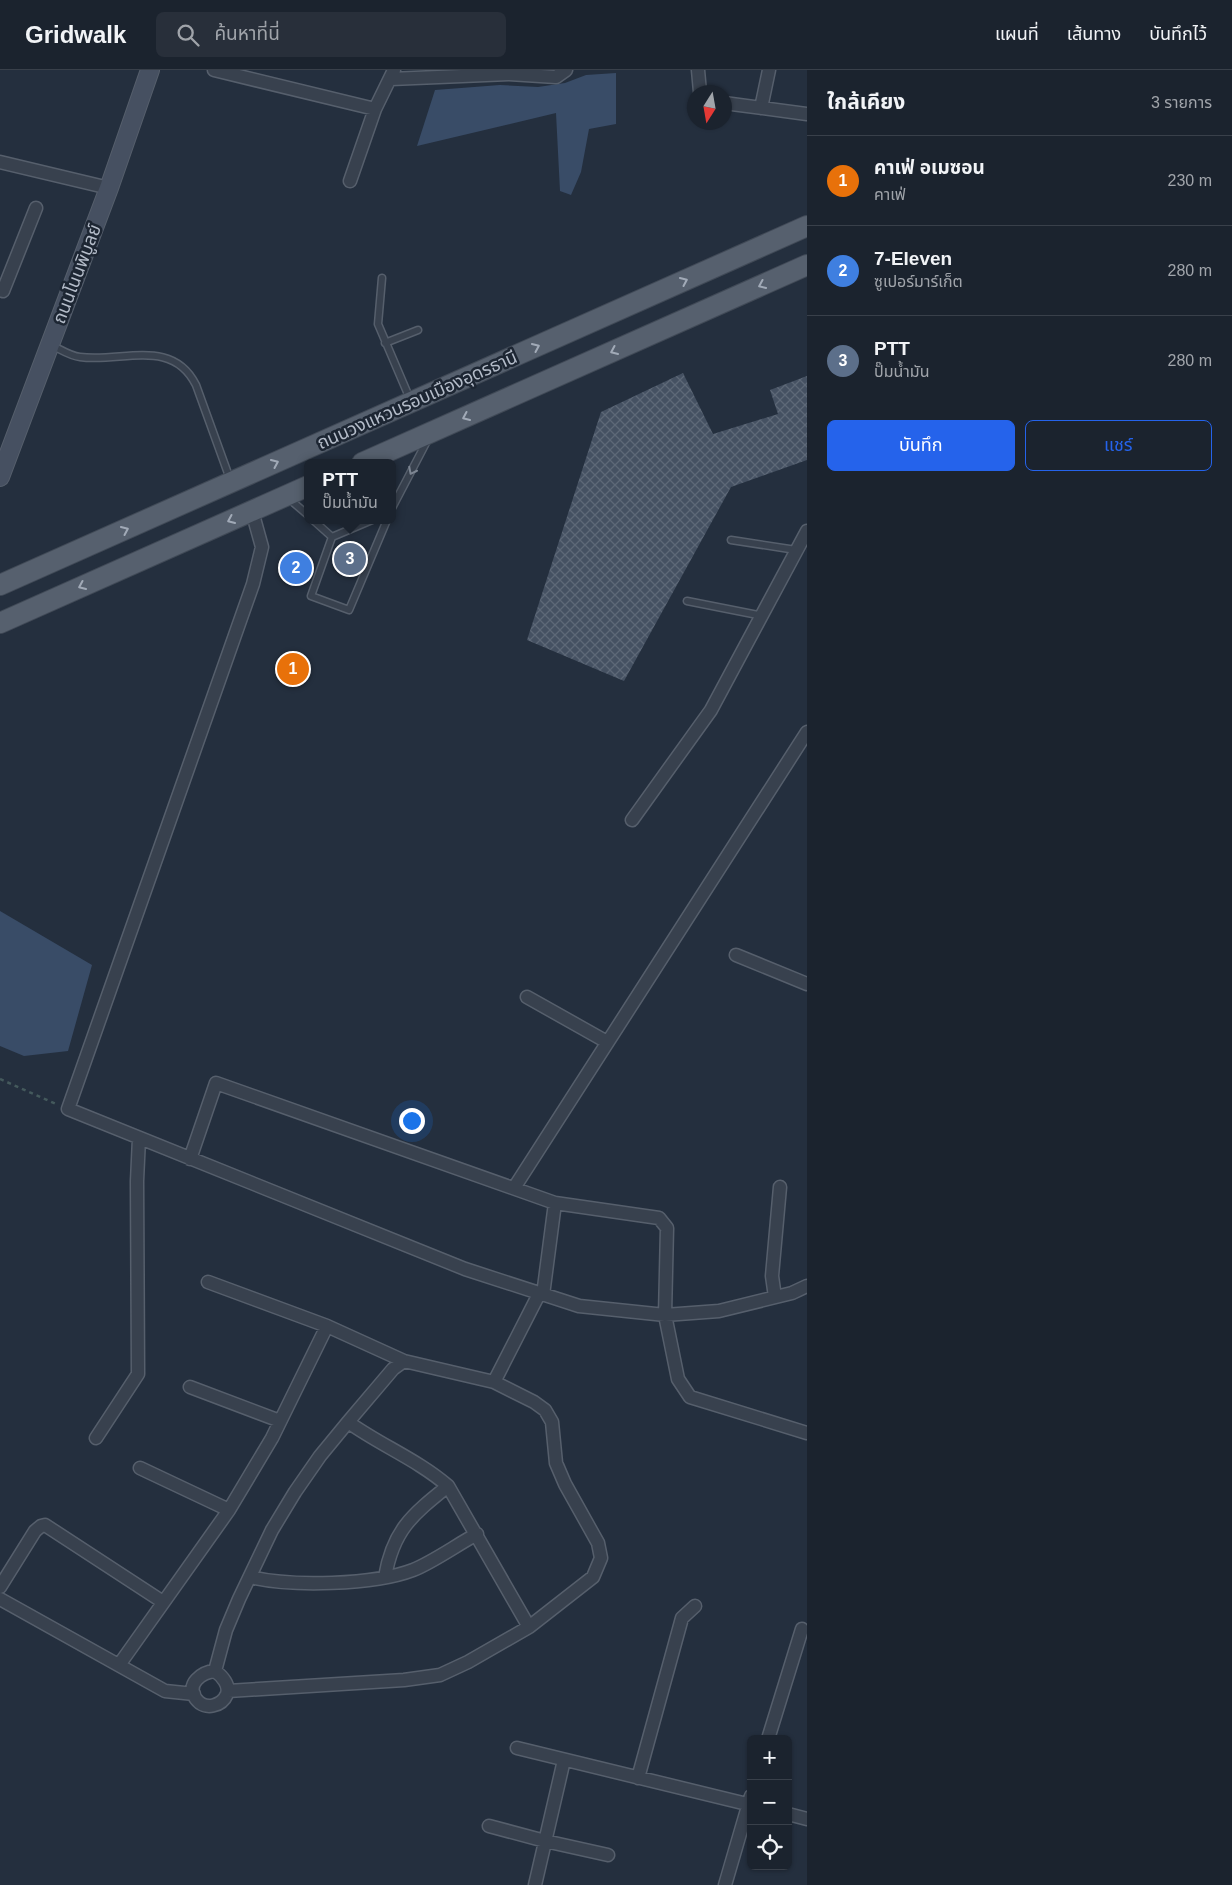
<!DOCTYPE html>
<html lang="th">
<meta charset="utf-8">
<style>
:root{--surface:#1b232e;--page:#282f3a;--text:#f1f3f6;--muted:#a0a4aa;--line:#39404a;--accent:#2563eb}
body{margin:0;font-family:Helvetica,"Noto Sans Thai",sans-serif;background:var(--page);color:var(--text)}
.controls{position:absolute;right:15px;bottom:15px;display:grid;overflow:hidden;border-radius:8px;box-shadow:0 1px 4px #0004}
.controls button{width:45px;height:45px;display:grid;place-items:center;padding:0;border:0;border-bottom:1px solid var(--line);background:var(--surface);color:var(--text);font:25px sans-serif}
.compass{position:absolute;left:687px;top:15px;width:45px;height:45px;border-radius:50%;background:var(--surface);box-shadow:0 1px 4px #0004;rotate:191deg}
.you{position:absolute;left:411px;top:1050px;width:18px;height:18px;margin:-12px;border:4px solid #fff;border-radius:50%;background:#1a73e8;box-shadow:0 0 0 8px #1a73e833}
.badge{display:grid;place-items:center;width:32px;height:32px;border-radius:50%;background:var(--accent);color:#fff;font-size:16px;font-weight:700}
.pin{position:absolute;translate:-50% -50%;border:2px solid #fff;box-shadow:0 1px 5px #0006}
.popup{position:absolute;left:304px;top:389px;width:92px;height:65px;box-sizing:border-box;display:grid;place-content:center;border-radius:8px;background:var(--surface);filter:drop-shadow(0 1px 4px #0005);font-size:16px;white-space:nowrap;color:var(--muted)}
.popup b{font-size:19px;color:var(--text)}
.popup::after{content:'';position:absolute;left:50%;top:100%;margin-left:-10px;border:10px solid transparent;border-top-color:var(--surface)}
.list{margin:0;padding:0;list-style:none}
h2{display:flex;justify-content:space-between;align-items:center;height:65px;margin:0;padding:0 20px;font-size:21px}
h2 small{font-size:16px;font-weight:400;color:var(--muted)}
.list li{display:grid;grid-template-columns:32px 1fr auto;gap:15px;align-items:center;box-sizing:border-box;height:90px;padding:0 20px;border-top:1px solid var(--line)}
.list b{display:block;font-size:19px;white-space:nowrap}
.list p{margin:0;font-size:16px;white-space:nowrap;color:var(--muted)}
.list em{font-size:16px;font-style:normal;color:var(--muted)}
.actions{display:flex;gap:10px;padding:15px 20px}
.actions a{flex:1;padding:11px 0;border:1px solid var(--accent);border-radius:8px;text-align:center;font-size:18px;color:var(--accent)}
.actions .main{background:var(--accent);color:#fff}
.icon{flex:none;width:28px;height:28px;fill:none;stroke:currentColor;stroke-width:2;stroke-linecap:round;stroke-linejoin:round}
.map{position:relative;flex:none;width:807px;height:1815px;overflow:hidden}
header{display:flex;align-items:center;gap:30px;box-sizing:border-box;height:70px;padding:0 25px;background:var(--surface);border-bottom:1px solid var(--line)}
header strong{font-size:24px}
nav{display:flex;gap:28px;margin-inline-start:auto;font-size:18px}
.search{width:350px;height:45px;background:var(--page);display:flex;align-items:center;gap:12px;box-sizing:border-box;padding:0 18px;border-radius:8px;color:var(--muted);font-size:19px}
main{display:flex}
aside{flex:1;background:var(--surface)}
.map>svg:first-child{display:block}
.water{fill:#394c67}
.building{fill:url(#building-cross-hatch)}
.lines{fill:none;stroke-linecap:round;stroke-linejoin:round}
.lane-casing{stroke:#565f6c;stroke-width:9}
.street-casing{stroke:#565f6c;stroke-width:15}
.secondary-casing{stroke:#565f6c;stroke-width:20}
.primary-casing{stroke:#414a57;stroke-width:22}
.path{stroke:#44595c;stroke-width:2.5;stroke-dasharray:4 4;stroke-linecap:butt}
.lane{stroke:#38414e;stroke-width:6}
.street{stroke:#38414e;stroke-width:12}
.secondary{stroke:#465061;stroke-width:18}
.primary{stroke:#56606e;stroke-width:20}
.oneway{stroke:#a1aab7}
.oneway2{stroke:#7c8592}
.labels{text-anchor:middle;stroke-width:5;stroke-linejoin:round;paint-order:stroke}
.street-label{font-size:18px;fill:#b4bcc9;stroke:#1d2633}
</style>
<header>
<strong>Gridwalk</strong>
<div class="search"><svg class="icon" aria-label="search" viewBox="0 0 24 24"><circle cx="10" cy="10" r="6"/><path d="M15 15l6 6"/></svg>ค้นหาที่นี่</div>
<nav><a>แผนที่</a><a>เส้นทาง</a><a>บันทึกไว้</a></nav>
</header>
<main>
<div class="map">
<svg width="807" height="1815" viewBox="0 0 807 1815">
<defs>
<pattern id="building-cross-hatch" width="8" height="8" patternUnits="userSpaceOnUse" patternTransform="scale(1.25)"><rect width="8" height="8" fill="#455162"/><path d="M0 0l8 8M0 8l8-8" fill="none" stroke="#5d6877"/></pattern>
</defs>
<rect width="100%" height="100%" fill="#242f3e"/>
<path class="water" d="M616 3V54L589 59 581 102 571 125 560 121 556 43 417 76 435 20 500 15 538 17 565 13 586 5Z
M0 841 92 895 68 981 24 986 0 976Z"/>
<path class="building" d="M683 303 713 364 778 344 770 320 807 306V390L731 417 624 611 527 570 601 342Z"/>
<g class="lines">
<g class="lane-casing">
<path id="lane" d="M382 208 378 254 410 329
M385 273 418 260
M51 275C60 279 70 286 80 287 122 293 172 267 196 315L230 409
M288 428 308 445
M392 438 427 371
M313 450 332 467 372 450
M332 467 311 526 349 540 387 450
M731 470 796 480
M687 531 763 546"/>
</g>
<g class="street-casing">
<path id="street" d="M214 0 375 39
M698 0 700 22
M391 9 509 4 556 7 566 0
M724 33 807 44
M761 38 769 0
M0 92 109 118
M350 111 375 39 394 0
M3 221 36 138
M252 441 262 477 253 514 68 1039 465 1199 579 1236 665 1245 719 1241 792 1223 807 1216
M632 750 711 640 807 461
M736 885 807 914
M527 927 607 972
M190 1089 216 1013 555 1133 659 1148 667 1158 665 1245 678 1309 690 1327 807 1363
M514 1118 807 662
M208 1212 327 1256 404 1291 494 1312 534 1332 545 1340 552 1352 556 1393 565 1414 598 1473 601 1488 593 1507 529 1557 468 1592 440 1605 404 1610 228 1621
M543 1225 555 1133
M775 1227 772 1206 780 1117
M494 1312 539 1224
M190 1317 280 1351
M348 1352C380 1375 418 1390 448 1416L529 1557
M96 1368 138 1304 137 1111 139 1068
M140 1398 229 1440
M250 1507C291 1517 374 1515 413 1500 433 1492 458 1474 477 1464
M385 1507C393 1460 412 1445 448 1416
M0 1517 35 1461 41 1456 45 1455 163 1532
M0 1529 156 1616 165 1621 194 1624
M119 1595 229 1440 272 1368 327 1256
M215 1601 226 1560 239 1529 272 1460 295 1422 320 1386 348 1352 393 1299 404 1291
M215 1601C222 1606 230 1615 227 1624 222 1636 205 1641 196 1629 185 1614 202 1602 215 1601Z
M768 1669 802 1559
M517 1678 751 1735
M638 1708 682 1548 695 1536
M788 1744 807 1749
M489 1756 545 1771 608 1785
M535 1815 564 1690
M725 1815 751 1726"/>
</g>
<g class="secondary-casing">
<path id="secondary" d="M0 407 109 118 150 0"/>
</g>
<g class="primary-casing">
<path id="primary" d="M362 393 807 195
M0 515 807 156
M0 553 308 416"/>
</g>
<path class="path" d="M0 1009 56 1034"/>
<use href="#lane" class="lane"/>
<use href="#street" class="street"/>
<use href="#secondary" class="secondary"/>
<use href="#primary" class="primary"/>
</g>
<defs><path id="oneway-chevron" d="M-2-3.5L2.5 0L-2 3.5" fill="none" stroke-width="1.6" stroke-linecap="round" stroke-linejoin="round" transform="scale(1.25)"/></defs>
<g class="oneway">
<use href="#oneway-chevron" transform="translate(684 211) rotate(-24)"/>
<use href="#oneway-chevron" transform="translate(762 215) rotate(156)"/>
<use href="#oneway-chevron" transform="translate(536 277) rotate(-24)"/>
<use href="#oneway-chevron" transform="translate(614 281) rotate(156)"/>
<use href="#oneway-chevron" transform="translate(466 347) rotate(156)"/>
<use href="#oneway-chevron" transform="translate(275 393) rotate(-24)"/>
<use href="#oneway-chevron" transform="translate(231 450) rotate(156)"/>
<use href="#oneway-chevron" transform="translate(125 460) rotate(-24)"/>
<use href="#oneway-chevron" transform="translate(82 516) rotate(156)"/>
</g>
<use class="oneway2" href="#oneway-chevron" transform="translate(412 401) rotate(117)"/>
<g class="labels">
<g class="street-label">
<text transform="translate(77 204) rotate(-69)" y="6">ถนนโนนพิบูลย์</text>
<text transform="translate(417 330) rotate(-24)" y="6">ถนนวงแหวนรอบเมืองอุดรธานี</text>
</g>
</g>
</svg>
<div class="controls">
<button>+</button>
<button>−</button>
<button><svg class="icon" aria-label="locate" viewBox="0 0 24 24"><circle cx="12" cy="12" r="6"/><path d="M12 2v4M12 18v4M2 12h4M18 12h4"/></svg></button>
</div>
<svg class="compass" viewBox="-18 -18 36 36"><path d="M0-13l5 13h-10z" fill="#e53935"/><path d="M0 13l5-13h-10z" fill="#a0a4aa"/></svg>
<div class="you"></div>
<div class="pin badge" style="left:293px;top:599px;background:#e8710a">1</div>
<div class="pin badge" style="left:296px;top:498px;background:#3f7fe0">2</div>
<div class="pin badge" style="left:350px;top:489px;background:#5c6f8a">3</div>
<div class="popup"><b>PTT</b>ปั๊มน้ำมัน</div>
</div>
<aside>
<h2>ใกล้เคียง<small>3 รายการ</small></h2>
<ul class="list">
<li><span class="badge" style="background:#e8710a">1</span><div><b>คาเฟ่ อเมซอน</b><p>คาเฟ่</p></div><em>230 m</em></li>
<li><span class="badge" style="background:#3f7fe0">2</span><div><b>7-Eleven</b><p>ซูเปอร์มาร์เก็ต</p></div><em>280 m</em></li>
<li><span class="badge" style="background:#5c6f8a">3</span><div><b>PTT</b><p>ปั๊มน้ำมัน</p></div><em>280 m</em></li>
</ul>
<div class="actions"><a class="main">บันทึก</a><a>แชร์</a></div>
</aside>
</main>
